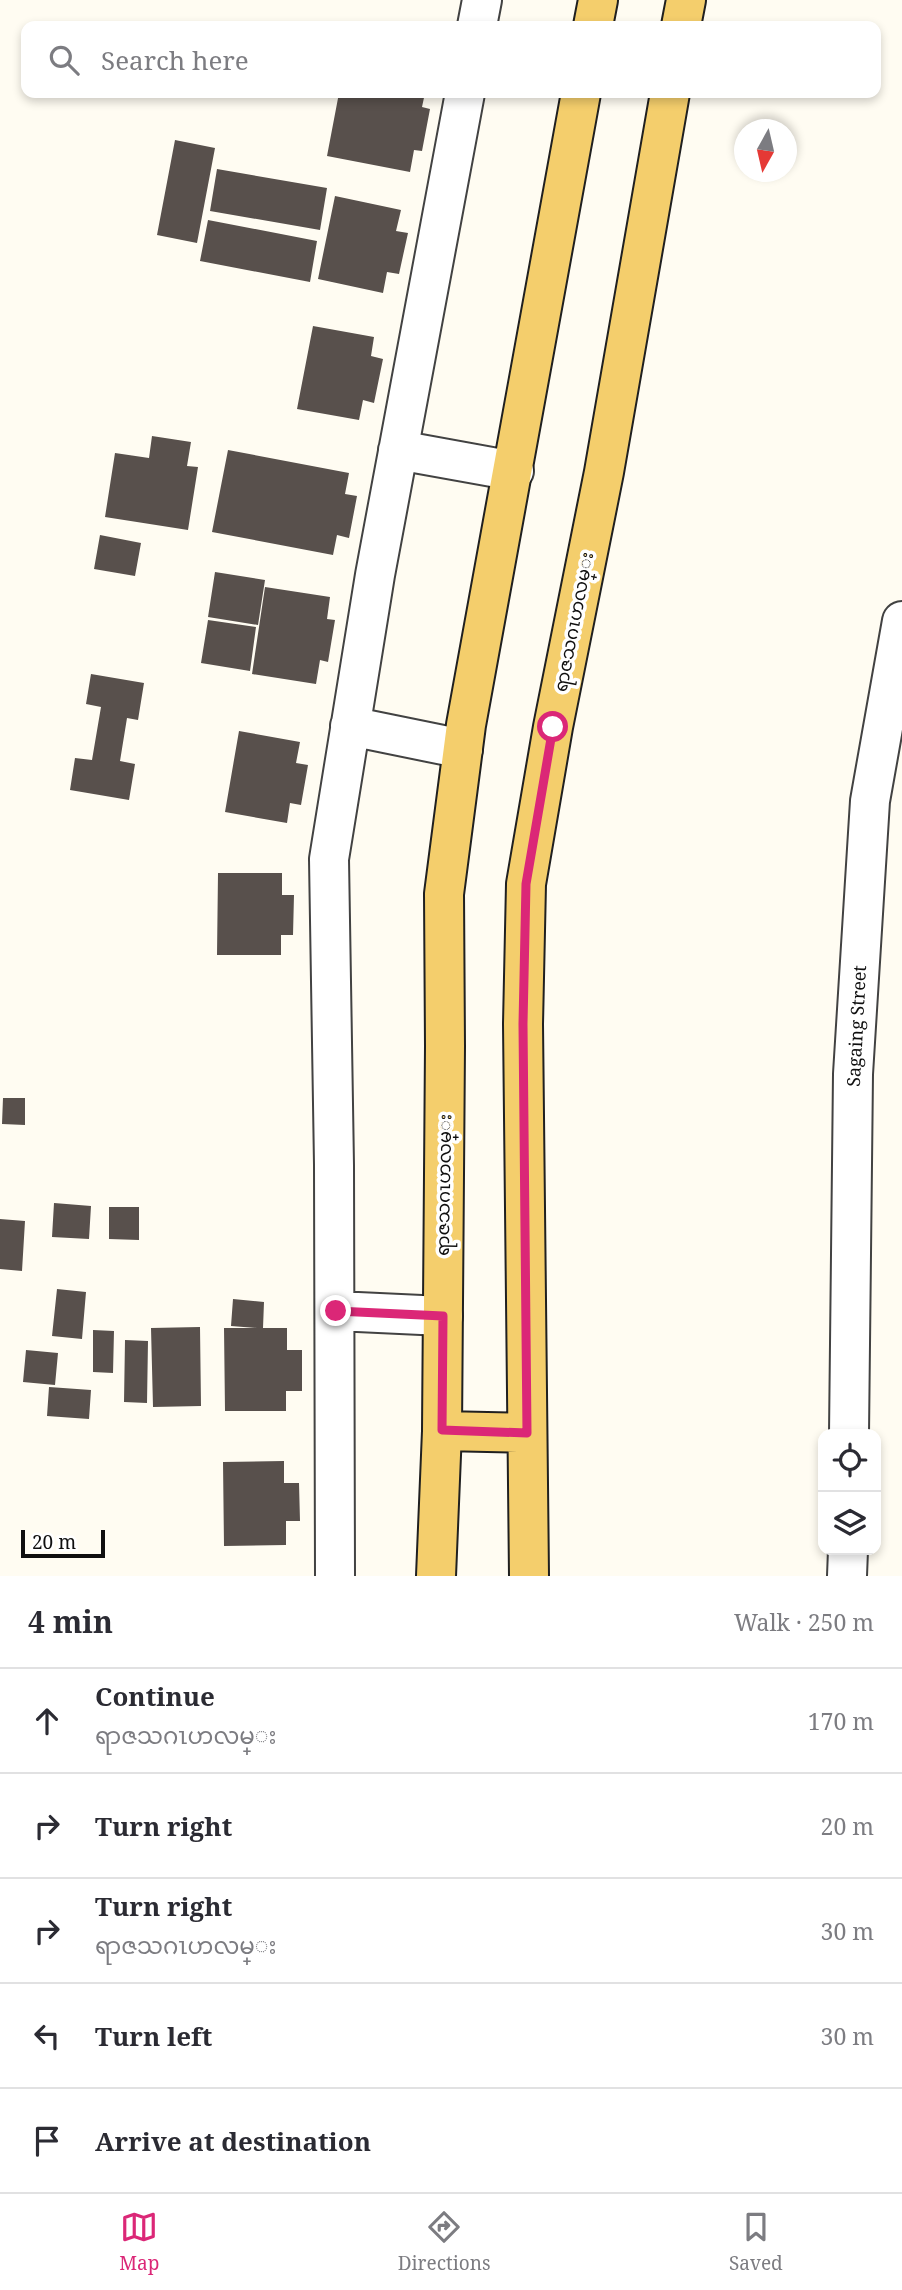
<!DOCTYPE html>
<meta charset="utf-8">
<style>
:root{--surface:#fff;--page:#f7f7f7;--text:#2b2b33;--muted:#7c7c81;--line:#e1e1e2;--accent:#db2777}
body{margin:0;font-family:"Noto Serif","Noto Sans Myanmar",serif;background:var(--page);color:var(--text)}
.controls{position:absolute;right:21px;bottom:21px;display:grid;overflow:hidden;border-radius:14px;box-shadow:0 4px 10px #0003}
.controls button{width:63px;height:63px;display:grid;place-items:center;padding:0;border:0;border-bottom:2px solid var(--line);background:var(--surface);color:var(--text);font:35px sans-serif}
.compass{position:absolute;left:734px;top:119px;width:63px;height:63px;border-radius:50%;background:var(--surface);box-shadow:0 4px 10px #0003;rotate:188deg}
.scale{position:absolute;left:21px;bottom:18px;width:84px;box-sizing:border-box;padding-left:7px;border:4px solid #0f0f0f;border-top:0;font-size:19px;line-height:24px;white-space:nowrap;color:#0f0f0f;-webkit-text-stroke:5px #fff;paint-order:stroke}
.stop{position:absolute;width:21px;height:21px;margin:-16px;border:5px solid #db2777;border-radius:50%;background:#fff}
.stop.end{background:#db2777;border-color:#fff;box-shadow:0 2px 7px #0008}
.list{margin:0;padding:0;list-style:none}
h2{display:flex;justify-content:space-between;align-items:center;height:91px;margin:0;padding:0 28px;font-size:30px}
h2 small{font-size:23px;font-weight:400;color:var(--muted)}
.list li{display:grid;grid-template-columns:46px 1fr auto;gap:21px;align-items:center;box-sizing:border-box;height:105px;padding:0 28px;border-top:2px solid var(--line)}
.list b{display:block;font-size:26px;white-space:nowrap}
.list p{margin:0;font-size:23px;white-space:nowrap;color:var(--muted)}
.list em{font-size:23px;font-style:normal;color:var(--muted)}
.icon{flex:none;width:38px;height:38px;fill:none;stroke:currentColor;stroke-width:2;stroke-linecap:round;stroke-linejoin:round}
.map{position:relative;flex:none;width:902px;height:1576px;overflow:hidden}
.search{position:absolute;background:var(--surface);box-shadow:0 4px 10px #0003;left:21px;right:21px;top:21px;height:77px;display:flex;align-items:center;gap:18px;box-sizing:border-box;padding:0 24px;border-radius:14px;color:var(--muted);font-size:26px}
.sheet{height:616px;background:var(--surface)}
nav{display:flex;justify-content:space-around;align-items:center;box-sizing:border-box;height:98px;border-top:2px solid var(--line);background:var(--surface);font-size:19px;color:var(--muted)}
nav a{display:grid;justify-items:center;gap:4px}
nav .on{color:var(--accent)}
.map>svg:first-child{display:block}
.building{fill:#58504c}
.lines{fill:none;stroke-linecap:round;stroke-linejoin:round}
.minor-casing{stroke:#424242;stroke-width:42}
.major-casing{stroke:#202020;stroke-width:42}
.minor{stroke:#fff;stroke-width:38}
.major{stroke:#f4ce6c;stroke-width:38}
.route{stroke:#db2777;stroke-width:9}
.labels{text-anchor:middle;stroke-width:7;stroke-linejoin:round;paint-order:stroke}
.street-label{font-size:18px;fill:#0f0f0f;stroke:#fff}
</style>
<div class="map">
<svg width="902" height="1576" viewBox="0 0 902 1576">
<rect width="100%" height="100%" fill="#fffcf2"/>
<path class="building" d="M339 93H425L422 107 430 109 422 151 414 150 410 172 327 156Z
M175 140 215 148 197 243 157 235Z
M217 169 327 188 320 230 210 211Z
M335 196 401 210 396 231 408 233 399 274 387 272 383 293 318 279Z
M208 220 317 241 310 282 200 261Z
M313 326 374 337 371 356 383 359 374 403 363 400 359 420 297 409Z
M152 436 191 442 187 466 198 467 188 530 105 517 115 453 149 458Z
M228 450 349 473 345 494 357 496 349 538 337 535 333 555 212 532Z
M100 535 141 543 135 576 94 569Z
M215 572 265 580 258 625 208 617Z
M265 587 330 597 327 619 335 620 328 662 320 660 316 684 252 674Z
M208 620 256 627 250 671 201 663Z
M91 674 144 683 138 720 127 718 120 761 135 764 129 800 70 790 75 758 92 760 101 707 86 704Z
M239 731 300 742 296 763 308 765 301 805 290 803 287 823 225 812Z
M218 873H282V895H294L293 935H281V955H217Z
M3 1098H25V1125L2 1124Z
M54 1203 91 1206 89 1239 52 1237Z
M109 1207H139V1240L109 1239Z
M0 1219 25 1221 22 1271 0 1269Z
M57 1289 86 1292 82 1339 52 1336Z
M233 1299 264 1302 263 1328H287V1350H302V1391H286V1411H225L224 1328H257L231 1326Z
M200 1327 201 1406 153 1407 151 1328Z
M93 1330 114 1331 113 1373 93 1372Z
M125 1340 148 1341 147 1403 124 1402Z
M26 1350 58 1353 55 1385 23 1382Z
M49 1387 91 1390 89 1419 47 1416Z
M284 1461V1483H299L300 1521H286V1545L224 1546 223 1462Z"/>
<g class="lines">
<g class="minor-casing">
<path id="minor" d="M477 26 482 0
M398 450 514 471
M350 726 463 749
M336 1311 443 1316
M849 1434 853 1074 870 801 902 621
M335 1576 334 1165 329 859 375 575 465 93
M847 1576 848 1550"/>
</g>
<g class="major-casing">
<path id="major" d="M593 26 598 0
M681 26 686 0
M442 1431 527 1433
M436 1576 442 1431 445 1046 444 894 466 725 581 93
M529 1576 523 1024 526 884 553 727 604 472 670 93"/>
</g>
<use href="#minor" class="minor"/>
<use href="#major" class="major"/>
</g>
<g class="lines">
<path class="route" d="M336 1311 443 1316 442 1430 527 1433 523 1024 526 884 553 727"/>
</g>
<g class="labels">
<g class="street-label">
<text transform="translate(574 622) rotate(-79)" y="6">ရာဇသဂၤဟလမ္း</text>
<text transform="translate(857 1026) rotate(-87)" y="6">Sagaing Street</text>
<text transform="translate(444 1185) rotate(-89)" y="6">ရာဇသဂၤဟလမ္း</text>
</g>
</g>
</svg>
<div class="controls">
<button><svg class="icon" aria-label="locate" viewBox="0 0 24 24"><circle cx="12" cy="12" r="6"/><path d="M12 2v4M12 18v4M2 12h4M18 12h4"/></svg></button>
<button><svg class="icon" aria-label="layers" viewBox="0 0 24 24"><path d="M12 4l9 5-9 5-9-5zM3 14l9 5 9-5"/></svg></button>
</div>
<svg class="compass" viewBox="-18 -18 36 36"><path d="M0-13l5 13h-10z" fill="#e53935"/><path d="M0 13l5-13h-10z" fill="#7c7c81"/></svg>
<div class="scale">20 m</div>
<div class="stop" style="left:553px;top:727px"></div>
<div class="stop end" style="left:336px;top:1311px"></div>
<div class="search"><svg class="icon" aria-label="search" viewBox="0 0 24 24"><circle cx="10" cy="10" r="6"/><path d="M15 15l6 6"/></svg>Search here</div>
</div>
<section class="sheet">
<h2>4 min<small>Walk · 250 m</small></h2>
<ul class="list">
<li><svg class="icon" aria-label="ahead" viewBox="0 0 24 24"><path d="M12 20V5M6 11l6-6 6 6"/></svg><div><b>Continue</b><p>ရာဇသဂၤဟလမ္း</p></div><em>170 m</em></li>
<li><svg class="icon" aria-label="right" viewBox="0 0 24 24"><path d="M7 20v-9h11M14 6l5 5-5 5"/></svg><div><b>Turn right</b></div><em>20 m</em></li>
<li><svg class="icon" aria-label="right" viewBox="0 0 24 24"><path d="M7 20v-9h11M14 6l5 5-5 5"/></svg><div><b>Turn right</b><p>ရာဇသဂၤဟလမ္း</p></div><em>30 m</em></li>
<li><svg class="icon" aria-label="left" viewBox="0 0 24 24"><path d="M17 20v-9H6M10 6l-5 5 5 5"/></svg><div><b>Turn left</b></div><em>30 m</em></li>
<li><svg class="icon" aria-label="arrive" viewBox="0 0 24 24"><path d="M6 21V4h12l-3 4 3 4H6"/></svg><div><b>Arrive at destination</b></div></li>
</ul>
</section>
<nav>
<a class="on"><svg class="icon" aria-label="map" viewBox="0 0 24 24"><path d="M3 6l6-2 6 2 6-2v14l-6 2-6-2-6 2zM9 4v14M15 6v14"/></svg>Map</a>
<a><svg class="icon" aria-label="directions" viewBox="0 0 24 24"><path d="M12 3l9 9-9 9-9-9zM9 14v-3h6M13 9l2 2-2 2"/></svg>Directions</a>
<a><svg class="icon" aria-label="saved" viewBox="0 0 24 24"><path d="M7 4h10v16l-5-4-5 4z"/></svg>Saved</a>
</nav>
